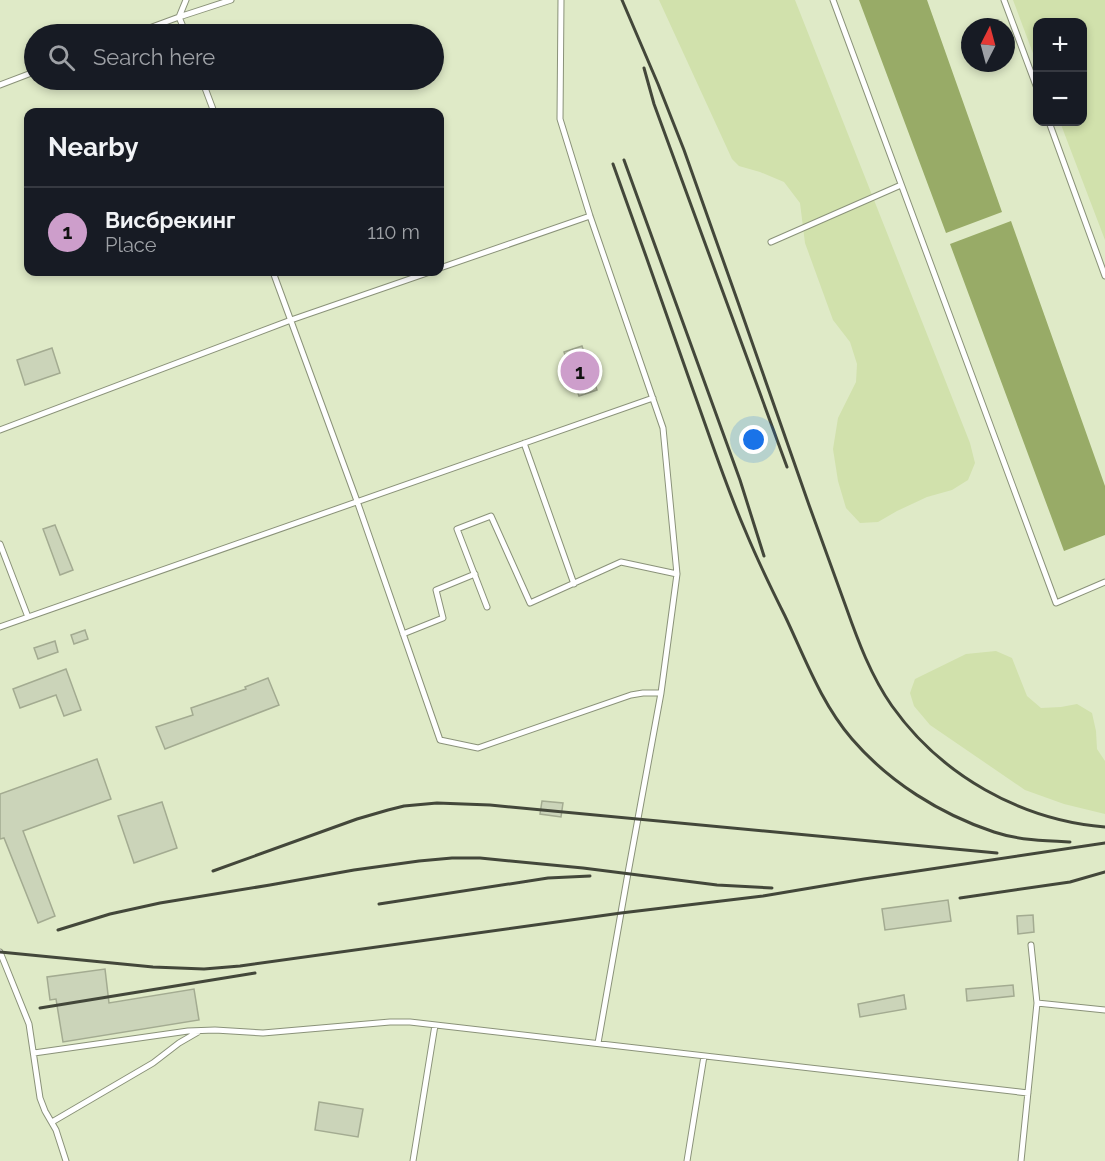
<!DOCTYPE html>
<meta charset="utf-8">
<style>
:root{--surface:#171b24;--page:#242831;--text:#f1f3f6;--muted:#9ea1a6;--line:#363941;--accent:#cd9ecb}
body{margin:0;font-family:Raleway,sans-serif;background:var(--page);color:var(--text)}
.controls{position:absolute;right:18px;top:18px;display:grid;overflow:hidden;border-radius:12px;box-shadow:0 3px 9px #0003}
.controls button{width:54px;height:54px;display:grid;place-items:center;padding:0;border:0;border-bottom:2px solid var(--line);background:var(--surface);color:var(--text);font:30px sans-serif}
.compass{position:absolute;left:961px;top:18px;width:54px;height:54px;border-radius:50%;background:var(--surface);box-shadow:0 3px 9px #0003;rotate:6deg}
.you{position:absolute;left:754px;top:440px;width:21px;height:21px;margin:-15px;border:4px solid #fff;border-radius:50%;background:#1a73e8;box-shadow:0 0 0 9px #1a73e833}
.badge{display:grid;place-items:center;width:39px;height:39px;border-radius:50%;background:var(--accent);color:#111;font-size:20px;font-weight:700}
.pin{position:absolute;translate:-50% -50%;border:3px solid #fff;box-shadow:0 2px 6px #0006}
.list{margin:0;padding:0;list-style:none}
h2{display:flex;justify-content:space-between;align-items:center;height:78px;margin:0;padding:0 24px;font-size:26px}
h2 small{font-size:20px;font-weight:400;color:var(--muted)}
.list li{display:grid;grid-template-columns:39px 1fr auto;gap:18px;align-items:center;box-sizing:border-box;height:90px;padding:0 24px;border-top:2px solid var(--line)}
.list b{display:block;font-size:22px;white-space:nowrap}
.list p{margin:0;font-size:20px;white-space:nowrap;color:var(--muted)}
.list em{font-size:20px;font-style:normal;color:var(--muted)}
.icon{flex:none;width:33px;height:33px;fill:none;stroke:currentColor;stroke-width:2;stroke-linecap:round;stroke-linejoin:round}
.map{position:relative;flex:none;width:1105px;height:1161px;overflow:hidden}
.search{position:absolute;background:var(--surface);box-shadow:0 3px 9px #0003;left:24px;top:24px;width:420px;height:66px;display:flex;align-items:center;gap:15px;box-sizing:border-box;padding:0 21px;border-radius:33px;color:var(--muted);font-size:22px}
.panel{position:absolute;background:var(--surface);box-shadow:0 3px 9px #0003;left:24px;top:108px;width:420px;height:168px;border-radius:12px}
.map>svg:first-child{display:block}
.built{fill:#dfeac7;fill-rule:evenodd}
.green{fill:#d1e1ac}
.water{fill:#98ab67}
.building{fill:#cbd4b9;stroke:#a3ab91;stroke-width:1.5}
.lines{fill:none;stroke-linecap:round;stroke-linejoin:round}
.lane-casing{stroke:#8a9279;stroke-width:7}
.lane{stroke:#fff;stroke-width:5}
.rail{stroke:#43473a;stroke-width:3}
</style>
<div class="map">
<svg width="1105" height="1161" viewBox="0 0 1105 1161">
<rect width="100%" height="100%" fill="#ebf4d8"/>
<path class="built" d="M0 0H1105V1161H0ZM1038 22H1082V122H1038ZM970 27H1006V63H970ZM34 34H434V80H34ZM28 112H440V272H28Z"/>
<path class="green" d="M659 0H795L970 443 975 463 968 480 952 490 927 497 897 511 878 522 860 523 846 508 838 481 833 449 838 418 856 382 857 364 850 342 833 320 805 243 800 203 784 182 760 172 739 166 732 159Z
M1013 0H1105V240L1060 122H1082V22H1038L1037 64Z
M996 651 1012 658 1027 696 1041 708 1061 707 1077 704 1092 713 1096 731 1097 749 1105 761V814L1064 804 1025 790 930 725 914 706 910 693 915 679 966 654Z"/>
<path class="water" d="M859 0H927L1002 212 946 233Z
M1011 221 1105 486V535L1064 551 950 244Z"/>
<path class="building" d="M582 346 597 390 579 396 564 352Z
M52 348 60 373 25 385 17 360Z
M55 525 73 570 60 575 43 529Z
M85 630 88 639 74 644 71 635Z
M55 641 58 652 38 659 34 648Z
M66 669 81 710 64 716 56 695 20 708 13 689Z
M268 678 279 705 165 749 156 727 193 715 191 708 246 689 245 687Z
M97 759 111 799 23 831 55 916 38 923 4 838 0 839V794Z
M542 801 563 803 561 817 540 814Z
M162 802 177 848 134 863 118 816Z
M948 900 951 921 885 930 882 909Z
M1033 915 1034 932 1018 934 1017 916Z
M105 969 109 1003 194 989 199 1020 63 1042 56 999 50 1000 47 977Z
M1013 985 1014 996 967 1001 966 989Z
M904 995 906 1009 860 1017 858 1004Z
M319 1102 363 1109 358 1137 315 1130Z"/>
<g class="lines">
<g class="lane-casing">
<path id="lane" d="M186 0 179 17 186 34
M561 0 560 119 590 216 663 428 677 574 661 693 628 873 598 1043
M833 0 1056 603 1105 582
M1004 0 1038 91
M133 34 179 17 231 0
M202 80 214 112
M0 85 34 72
M1049 122 1105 276
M771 242 901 185
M440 268 590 216
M273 272 357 501 440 740 478 748 631 695 643 693H661
M0 430 291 320 430 272
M524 443 574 584
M0 544 28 617
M487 607 457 529 491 516 530 603 621 562 677 574
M0 627 653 398
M403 634 443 618 436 590 475 574
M0 952 29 1024 40 1098 45 1111 56 1130 66 1161
M1037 1003 1105 1010
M34 1053 188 1031 215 1030 263 1033 390 1022H410L1028 1093
M52 1122 153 1063 179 1043 198 1032
M413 1161 435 1025
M687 1161 704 1056
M1021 1161 1037 1003 1031 945"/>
</g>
<use href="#lane" class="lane"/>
<path class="rail" d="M622 0 658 84 684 150C726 268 768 387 809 505 821 539 834 573 846 607 858 641 871 676 892 706 941 775 1020 820 1105 827
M644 68 654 104 787 467
M624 160 740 480 764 556
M613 164C640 239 667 315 693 390 710 437 725 484 745 530 757 559 771 588 785 616 805 658 821 703 852 739 889 782 940 814 994 832 1018 840 1045 841 1070 842
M213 871 357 819 388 810 404 806 437 803 490 805 997 853
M960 898 1070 882 1105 872
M379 904 548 878 590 876
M58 930 110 914 160 903 270 885 354 870 419 861 452 858H480L583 868 717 885 772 888
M0 952 153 967 204 969 240 966 621 913 763 896 864 879 1105 843
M40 1008 255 973"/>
</g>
</svg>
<div class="controls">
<button>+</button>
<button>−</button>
</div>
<svg class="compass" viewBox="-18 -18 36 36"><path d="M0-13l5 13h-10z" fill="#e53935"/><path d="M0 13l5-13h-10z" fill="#9ea1a6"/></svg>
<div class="you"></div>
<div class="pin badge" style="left:580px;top:371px">1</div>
<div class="search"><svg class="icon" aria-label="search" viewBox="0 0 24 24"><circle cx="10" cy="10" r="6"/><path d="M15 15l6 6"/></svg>Search here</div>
<section class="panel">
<h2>Nearby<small></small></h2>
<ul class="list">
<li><span class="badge">1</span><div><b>Висбрекинг</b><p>Place</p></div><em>110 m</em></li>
</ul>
</section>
</div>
